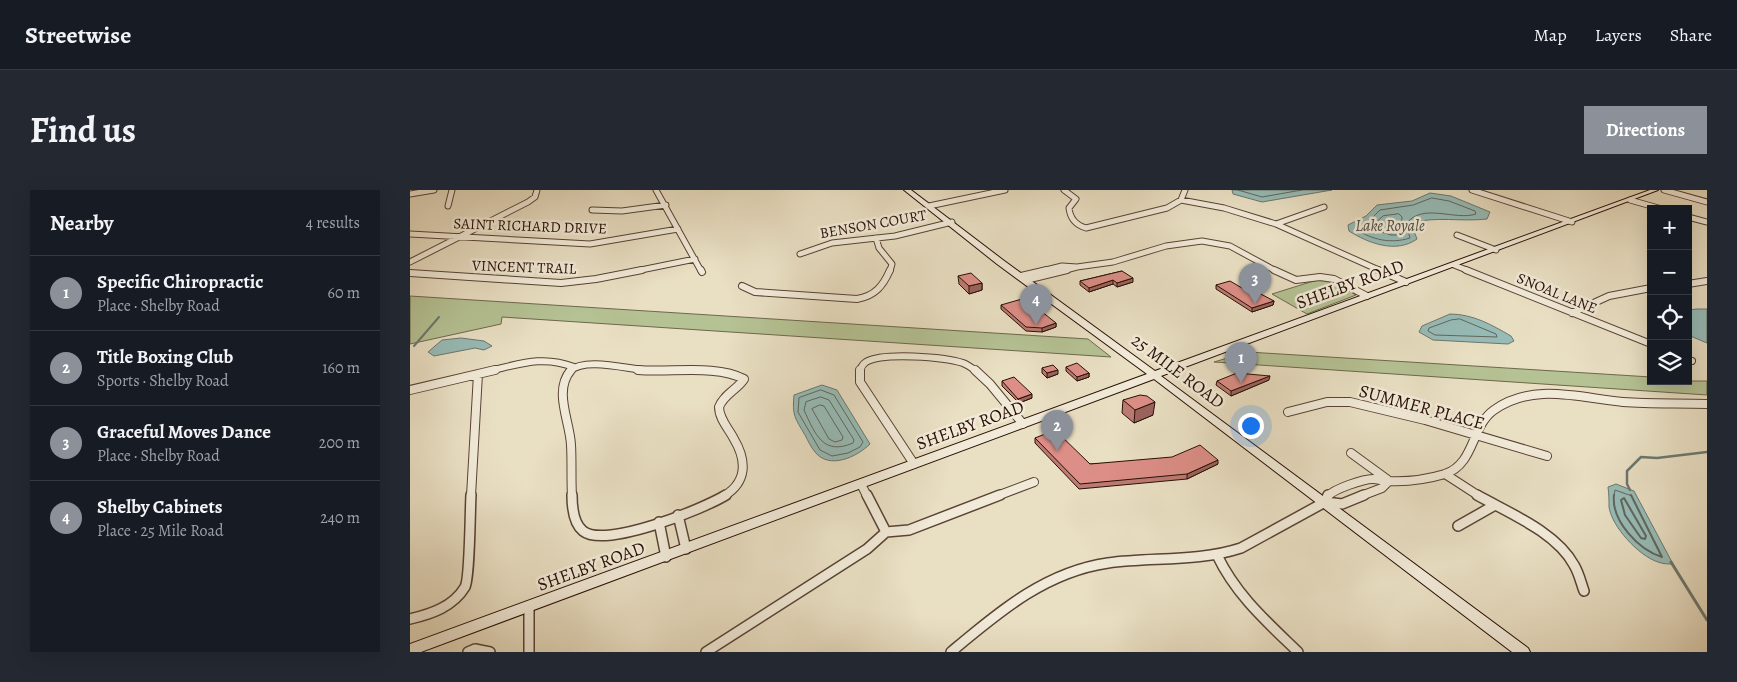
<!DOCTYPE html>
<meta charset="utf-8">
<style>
:root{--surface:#171b24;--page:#242831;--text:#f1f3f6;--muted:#9ea1a6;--line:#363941;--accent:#8c9099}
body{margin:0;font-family:Alegreya,serif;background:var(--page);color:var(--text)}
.controls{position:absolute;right:15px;top:15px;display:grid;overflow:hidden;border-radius:0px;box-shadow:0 5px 20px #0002}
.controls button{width:45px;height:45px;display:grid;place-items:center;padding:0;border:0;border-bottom:1px solid var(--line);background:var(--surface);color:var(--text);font:25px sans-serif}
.you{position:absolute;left:840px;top:235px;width:18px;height:18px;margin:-12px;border:4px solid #fff;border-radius:50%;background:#1a73e8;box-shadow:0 0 0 8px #1a73e833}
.badge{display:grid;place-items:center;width:32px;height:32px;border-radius:50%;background:var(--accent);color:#fff;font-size:16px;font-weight:700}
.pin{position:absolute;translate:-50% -41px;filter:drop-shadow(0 1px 2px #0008)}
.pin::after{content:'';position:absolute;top:26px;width:18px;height:15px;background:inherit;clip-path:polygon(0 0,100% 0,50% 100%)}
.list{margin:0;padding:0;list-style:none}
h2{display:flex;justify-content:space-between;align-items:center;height:65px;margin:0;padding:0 20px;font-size:21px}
h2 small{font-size:16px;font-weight:400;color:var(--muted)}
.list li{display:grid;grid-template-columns:32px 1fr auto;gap:15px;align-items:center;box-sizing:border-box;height:75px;padding:0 20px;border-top:1px solid var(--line)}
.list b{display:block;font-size:19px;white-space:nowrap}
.list p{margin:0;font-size:16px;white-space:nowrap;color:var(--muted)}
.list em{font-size:16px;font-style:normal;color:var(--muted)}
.icon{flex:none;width:28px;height:28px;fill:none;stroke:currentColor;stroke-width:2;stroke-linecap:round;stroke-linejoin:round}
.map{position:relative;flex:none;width:1297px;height:462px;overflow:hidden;border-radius:0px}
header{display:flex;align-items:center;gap:30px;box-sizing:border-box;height:70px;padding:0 25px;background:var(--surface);border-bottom:1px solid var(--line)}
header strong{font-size:24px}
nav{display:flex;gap:28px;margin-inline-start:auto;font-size:18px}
.intro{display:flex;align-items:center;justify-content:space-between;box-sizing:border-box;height:120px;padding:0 30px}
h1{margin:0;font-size:35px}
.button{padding:12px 22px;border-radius:0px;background:var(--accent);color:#fff;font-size:18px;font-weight:700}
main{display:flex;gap:30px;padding:0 30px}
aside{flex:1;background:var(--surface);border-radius:0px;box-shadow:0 5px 20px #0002}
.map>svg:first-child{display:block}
.green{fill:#b5c294;stroke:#6e684c}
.water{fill:#97bcb7;stroke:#6b776f}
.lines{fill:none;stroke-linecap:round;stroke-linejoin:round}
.shore-far1{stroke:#60665e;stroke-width:1}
.shore{stroke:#60665e;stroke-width:2}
.stream-far2{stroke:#6b776f;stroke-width:2}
.stream-far1{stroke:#6b776f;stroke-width:2.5}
.stream{stroke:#6b776f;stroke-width:3}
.street-far3-casing{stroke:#584334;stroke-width:7}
.street-far2-casing{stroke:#584334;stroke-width:8}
.street-far1-casing{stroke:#584334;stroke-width:10}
.street-casing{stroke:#584334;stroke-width:12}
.secondary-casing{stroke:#280f04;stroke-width:2}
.street-far3{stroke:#f1ead8;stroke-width:5}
.street-far2{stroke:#f1ead8;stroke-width:6}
.street-far1{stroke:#f1ead8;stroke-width:8}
.street{stroke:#f1ead8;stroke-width:9}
.secondary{fill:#f1ead8;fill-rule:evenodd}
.wall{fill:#bd7a74;stroke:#280f04}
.shaded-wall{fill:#9a635e;stroke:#280f04}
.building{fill:#dc8e87;stroke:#280f04}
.labels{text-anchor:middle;stroke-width:5;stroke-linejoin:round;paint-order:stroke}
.far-street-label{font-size:15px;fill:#280f04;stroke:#f1ead8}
.far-water-label{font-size:16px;font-style:italic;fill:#4f4c43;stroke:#f1ead8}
.street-label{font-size:18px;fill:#280f04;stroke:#f1ead8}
</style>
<header>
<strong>Streetwise</strong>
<nav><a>Map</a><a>Layers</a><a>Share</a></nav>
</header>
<div class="intro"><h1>Find us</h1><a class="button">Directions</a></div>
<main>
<aside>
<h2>Nearby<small>4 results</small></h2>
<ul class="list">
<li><span class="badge">1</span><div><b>Specific Chiropractic</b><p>Place · Shelby Road</p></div><em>60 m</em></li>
<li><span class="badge">2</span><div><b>Title Boxing Club</b><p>Sports · Shelby Road</p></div><em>160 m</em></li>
<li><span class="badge">3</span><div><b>Graceful Moves Dance</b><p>Place · Shelby Road</p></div><em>200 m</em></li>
<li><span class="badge">4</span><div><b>Shelby Cabinets</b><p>Place · 25 Mile Road</p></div><em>240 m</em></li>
</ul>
</aside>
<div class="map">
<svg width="1297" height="462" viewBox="0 0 1297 462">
<rect width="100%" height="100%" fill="#e9dfc3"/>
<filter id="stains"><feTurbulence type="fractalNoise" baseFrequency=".004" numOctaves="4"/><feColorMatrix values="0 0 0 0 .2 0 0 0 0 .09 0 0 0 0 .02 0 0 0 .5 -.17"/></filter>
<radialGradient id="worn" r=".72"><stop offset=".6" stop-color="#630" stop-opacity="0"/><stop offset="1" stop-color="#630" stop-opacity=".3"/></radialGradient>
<path class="green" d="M910 89H918L946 105 897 124 862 104Z
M0 106 678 149 701 167 92 127 91 134 0 154Z
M838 162 1241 187V191H1297V205L804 172Z"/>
<path class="water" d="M822 0H922L852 12 823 4Z
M1020 3 1041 6 1080 22 1077 29C1051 32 1026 26 1001 33L1007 49C986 64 958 53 939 41L938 35 956 26 967 15 1002 11Z
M1287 119H1297V153L1278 145V120Z
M1040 124C1063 124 1082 135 1101 146L1104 151 1098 154 1023 150 1009 142 1012 136Z
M51 148 74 151 82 156 74 160 65 158 24 166 18 162 32 150Z
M412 195 427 200 460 254C447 267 419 280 405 262 401 257 398 251 395 245 385 228 382 226 384 205Z
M1206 294 1224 301 1263 374C1258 374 1253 374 1248 372 1229 366 1202 337 1199 317 1199 311 1199 304 1198 297Z"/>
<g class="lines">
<path class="shore-far1" d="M828 0 852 7 892 0
M1022 8 1039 11 1065 21 1066 24C1045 31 1012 12 996 34L1000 48C981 54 962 50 946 39L959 31 970 20 1003 15Z
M989 24 992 27 991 45H981L962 39V36L973 26Z
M1050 129 1086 144 1087 147 1025 145 1018 141 1019 138 1041 130Z
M411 200 424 205 453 252 450 257 438 263 422 266 410 260 388 222 389 208Z
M411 207 419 210 444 250 443 253C413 266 405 244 394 220L396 212Z
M410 215 414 216 433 247 432 250 425 252 419 249 402 219Z
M1204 306 1205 300 1222 306"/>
<path class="shore" d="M1204 305C1201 331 1229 360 1252 367L1221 305
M1214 308 1236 346 1235 349 1231 348 1215 325 1211 310Z"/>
<path class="stream-far2" d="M4 156 29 127"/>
<path class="stream-far1" d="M1220 300 1217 294V281L1231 267 1247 268 1297 262"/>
<path class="stream" d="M1261 372 1297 430"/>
<g class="street-far3-casing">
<path id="street-far3" d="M246 0 291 81
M654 0 666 9 659 18C660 28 666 35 676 38L757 18 771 10 775 0
M1062 0 1162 32
M1254 0 1297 12
M0 4 24 0
M771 10 814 18 866 34 971 81
M1220 10 1252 19
M38 16 42 0
M519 16 595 0
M182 20 212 21 256 15
M1278 27 1297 32
M866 34 914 17
M0 44 180 54 268 39
M1047 45 1086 60
M466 48 469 58 482 74 480 81
M390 64 422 53 485 46 542 32
M0 72 118 12 125 7 127 0
M1044 75 1059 81
M667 77 703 72 756 56 792 51 820 56 866 81
M226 81 285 69
M632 81 652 76 667 77 652 81"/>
</g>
<g class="street-far2-casing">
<path id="street-far2" d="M291 80 292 82
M864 80 886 90 910 87 924 89 957 106
M968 80 996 92
M1056 80 1241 154
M0 83 151 93 186 89 232 80
M611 86 637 80
M616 90 657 80
M1278 94 1297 91
M332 96 345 102 447 109C465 106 473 96 480 80
M1162 123 1199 106 1241 98
M1278 170 1282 171
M79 181C110 174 133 165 164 177
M160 181C176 166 223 181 245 181
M263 181H278
M450 181C451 177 453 174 456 172 473 162 534 167 553 173 558 175 562 178 566 181"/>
</g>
<g class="street-far1-casing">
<path id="street-far1" d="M161 180C143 201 160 231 161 255 162 272 161 289 162 306
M228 180C260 183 306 174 334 189 327 200 314 204 309 217 309 229 319 239 324 249 337 271 337 292 314 306
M450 180V192L504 274
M565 180 580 194 613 234
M0 200 85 180
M878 222 917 212H940L1015 230 1137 266
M941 263 978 290
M1035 284 1069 306
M451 294 457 306
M61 306 68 184
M587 306 624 292
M918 306C924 299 953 289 963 289 968 289 973 291 978 291 996 292 1018 289 1035 284 1065 274 1061 236 1084 220 1123 192 1170 208 1213 212 1241 214 1269 213 1297 214
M951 306 972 298 979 291"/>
</g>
<g class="street-casing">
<path id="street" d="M162 305C162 317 163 333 173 341 195 359 293 319 316 305
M457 305 476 342
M1067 305C1099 323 1146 342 1164 375 1169 383 1171 393 1174 401
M915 312 918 305
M915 312 932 314 954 305
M268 325 276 359
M249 332 256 367
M1048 336 1085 315
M807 365C826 405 857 432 888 462
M119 417V462
M0 429C21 424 43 417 55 397 60 388 60 320 61 305
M58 462 65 459 80 462
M296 462 457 359 476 342 499 340 590 305
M541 462C589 422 635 382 698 373 743 367 788 372 831 358L915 312"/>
</g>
<g class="secondary-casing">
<path id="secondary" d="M494 0H501L593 70 745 181 1240 0H1248L751 186 1118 458 1120 462H1102L744 189 11 462H0V454L737 184 587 74Z"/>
</g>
<use href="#street-far3" class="street-far3"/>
<use href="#street-far2" class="street-far2"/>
<use href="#street-far1" class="street-far1"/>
<use href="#street" class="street"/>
<use href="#secondary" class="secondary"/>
</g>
<path class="wall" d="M712 81 723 92 707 97 703 94 679 102 670 95V91Z
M548 86 572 93V100L559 104 549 94Z
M806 95 844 105 864 111 863 115 842 122 806 99Z
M591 115 628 122 646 133V137L632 142 616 141 591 119Z
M656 177 679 183V187L667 191 656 181Z
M632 178 648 184 637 188 632 183Z
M859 190 821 206 806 195 807 191Z
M592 191 622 208 609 213 592 196Z
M713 210 743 225 724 233 712 223Z
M625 248 680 274H808L777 289 669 299 625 253Z"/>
<path class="shaded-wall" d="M723 88V92L707 97V93Z
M703 90V94L679 102V98Z
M572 93V100L559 104V96Z
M864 111 863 115 842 122V118Z
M646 133V137L632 142V138Z
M648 180V184L637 188V183Z
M679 183V187L667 191V187Z
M860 186 859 190 821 206V201Z
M622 204V208L609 213 608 209Z
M745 212 743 225 724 233 725 220Z
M808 270V274L777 289V284Z"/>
<path class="building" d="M712 81 723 88 707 93 703 90 679 98 670 91Z
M561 83 572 93 559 96 548 86Z
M820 91 844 105 849 103 864 111 842 118 806 95Z
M612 109 628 122 631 121 646 133 632 138 616 137 591 115Z
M667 173 679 183 667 187 656 177Z
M643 175 648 180 637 183 632 178Z
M827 183 860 186 821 201 807 191Z
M604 187 622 204 608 209 592 191Z
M730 205 737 206 745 212 725 220 713 210Z
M645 240 680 274 762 267 790 255 808 270 777 284 670 294 625 248Z"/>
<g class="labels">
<g class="far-street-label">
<text transform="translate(463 34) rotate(-10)" y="5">BENSON COURT</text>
<text transform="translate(120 36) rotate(2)" y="5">SAINT RICHARD DRIVE</text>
<text transform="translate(114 77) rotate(2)" y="5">VINCENT TRAIL</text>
<text transform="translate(1147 103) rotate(22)" y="5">SNOAL LANE</text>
</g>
<g class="far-water-label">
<text x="980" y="41">Lake Royale</text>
</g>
<g class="street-label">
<text transform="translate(940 94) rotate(-20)" y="6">SHELBY ROAD</text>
<text transform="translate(768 181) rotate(37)" y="6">25 MILE ROAD</text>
<text transform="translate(1012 217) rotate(15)" y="6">SUMMER PLACE</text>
<text transform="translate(560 235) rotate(-20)" y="6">SHELBY ROAD</text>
<text transform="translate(181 376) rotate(-20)" y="6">SHELBY ROAD</text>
</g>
</g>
<rect width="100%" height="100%" filter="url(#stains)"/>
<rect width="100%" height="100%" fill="url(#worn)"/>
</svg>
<div class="controls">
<button>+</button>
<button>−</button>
<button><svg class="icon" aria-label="locate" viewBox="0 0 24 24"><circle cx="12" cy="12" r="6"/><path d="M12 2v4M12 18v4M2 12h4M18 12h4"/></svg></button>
<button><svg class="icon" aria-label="layers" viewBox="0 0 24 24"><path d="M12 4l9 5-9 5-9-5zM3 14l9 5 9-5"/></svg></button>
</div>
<div class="you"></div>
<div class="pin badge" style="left:831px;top:193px">1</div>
<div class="pin badge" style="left:647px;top:261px">2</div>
<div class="pin badge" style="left:845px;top:114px">3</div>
<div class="pin badge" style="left:626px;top:135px">4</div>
</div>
</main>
